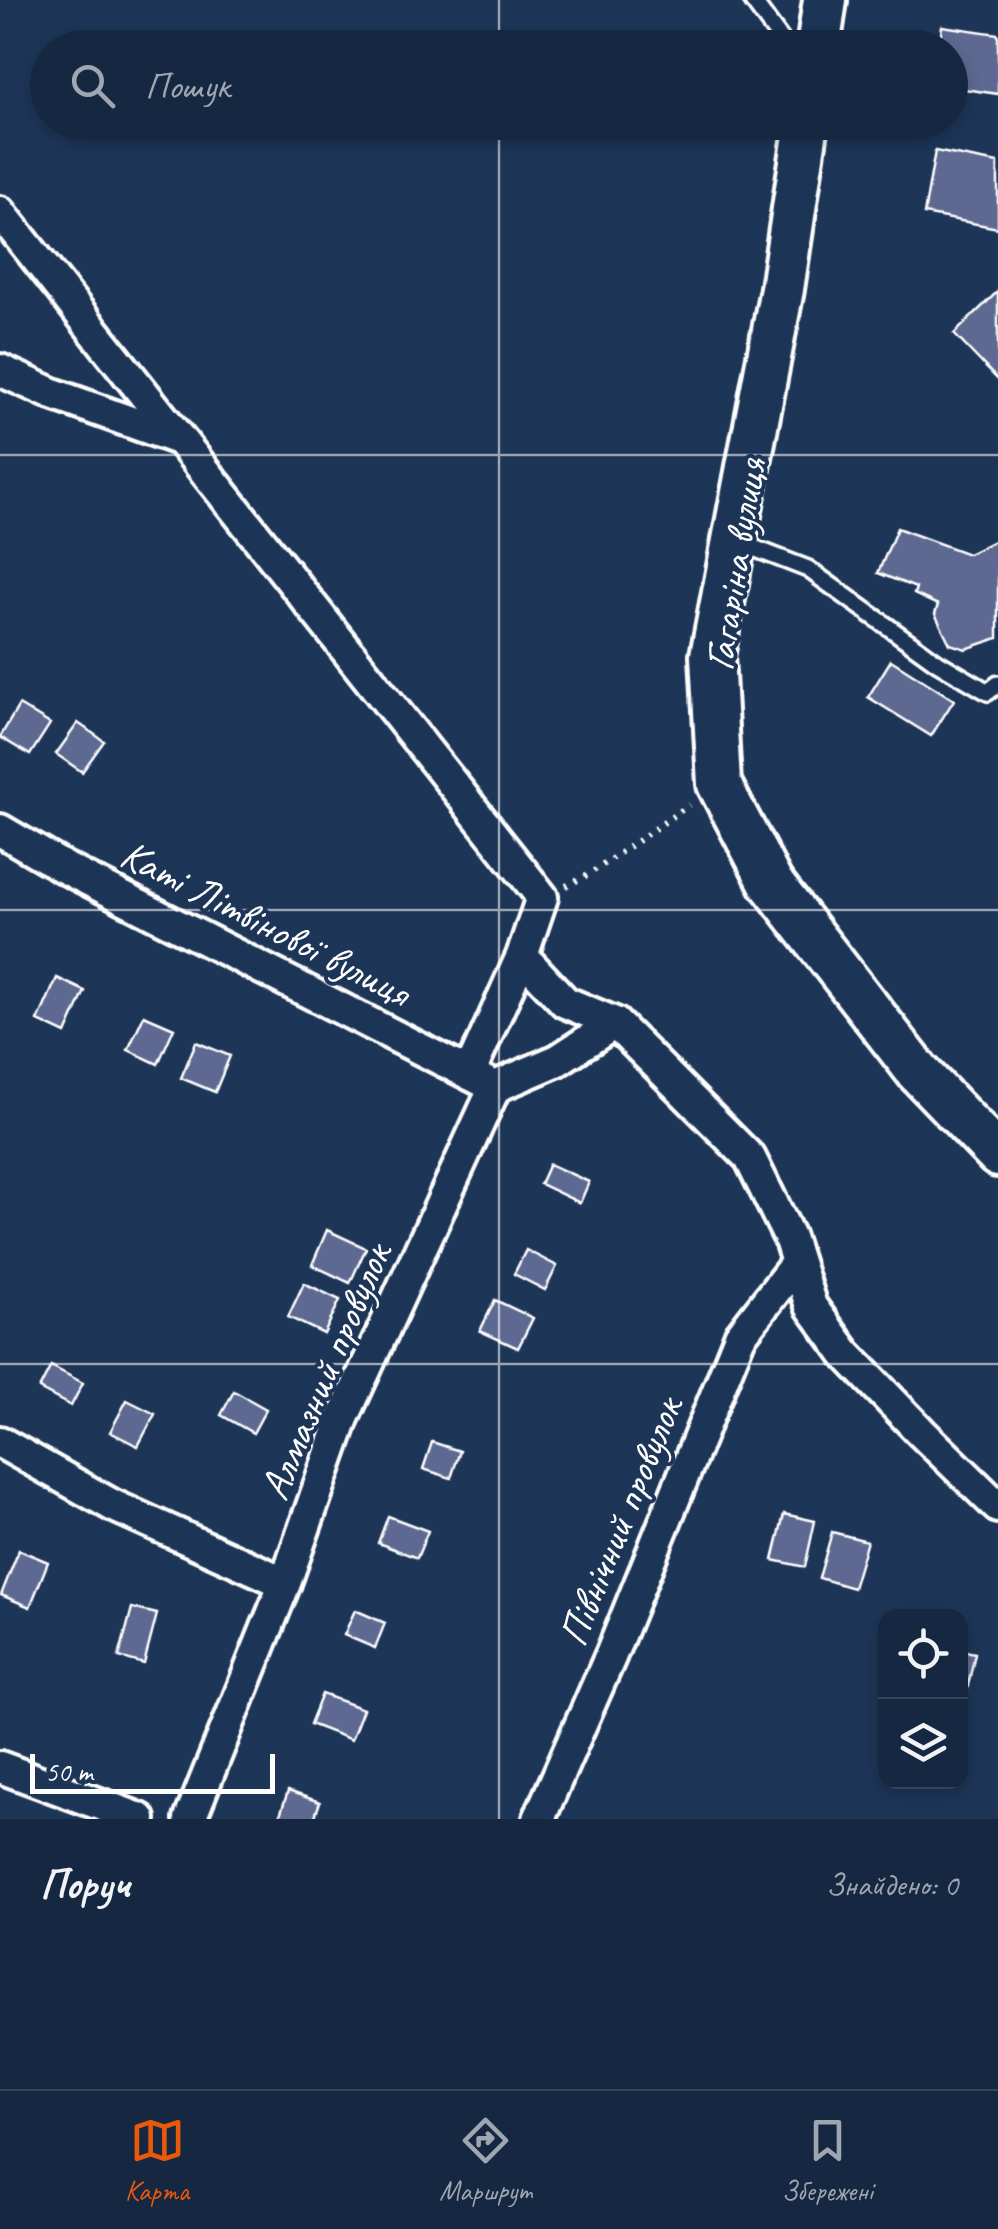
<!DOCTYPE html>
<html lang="uk">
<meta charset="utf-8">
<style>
:root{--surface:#162841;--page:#1f3048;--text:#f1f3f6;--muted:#9ea6b1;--line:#35445a;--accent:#ea580c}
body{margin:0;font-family:Caveat,sans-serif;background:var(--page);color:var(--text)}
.controls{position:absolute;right:30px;bottom:30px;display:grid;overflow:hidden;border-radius:20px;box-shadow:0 5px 15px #0003}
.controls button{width:90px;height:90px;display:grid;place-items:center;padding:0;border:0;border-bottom:2px solid var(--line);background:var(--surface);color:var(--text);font:50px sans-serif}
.scale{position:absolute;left:30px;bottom:25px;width:245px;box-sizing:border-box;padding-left:10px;border:5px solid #fff;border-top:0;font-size:28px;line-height:35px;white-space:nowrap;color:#fff;-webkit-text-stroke:8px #1d3557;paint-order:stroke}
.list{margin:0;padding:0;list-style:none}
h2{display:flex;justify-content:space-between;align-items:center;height:130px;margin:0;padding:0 40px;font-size:42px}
h2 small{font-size:32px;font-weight:400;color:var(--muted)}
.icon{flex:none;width:55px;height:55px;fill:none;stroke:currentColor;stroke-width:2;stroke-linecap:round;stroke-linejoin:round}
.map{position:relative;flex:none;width:998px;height:1819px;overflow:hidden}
.search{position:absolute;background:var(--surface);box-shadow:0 5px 15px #0003;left:30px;right:30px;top:30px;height:110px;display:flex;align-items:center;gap:25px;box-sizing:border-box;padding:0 35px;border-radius:55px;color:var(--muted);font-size:38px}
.sheet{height:270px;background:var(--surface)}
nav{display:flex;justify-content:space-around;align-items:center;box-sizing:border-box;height:140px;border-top:2px solid var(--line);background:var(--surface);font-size:28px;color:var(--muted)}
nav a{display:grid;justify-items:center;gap:5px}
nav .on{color:var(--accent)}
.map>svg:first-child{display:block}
.building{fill:#5d6991;stroke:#fff;stroke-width:2.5}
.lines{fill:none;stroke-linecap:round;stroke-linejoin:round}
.lane-casing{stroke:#fff;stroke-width:22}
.street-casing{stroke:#fff;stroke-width:38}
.secondary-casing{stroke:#fff;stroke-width:50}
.path{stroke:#fff;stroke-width:6;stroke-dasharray:2.5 8;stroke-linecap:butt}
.lane{stroke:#1d3557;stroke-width:15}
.street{stroke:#1d3557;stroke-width:30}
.secondary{stroke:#1d3557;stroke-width:42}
.grid{fill:none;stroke:#fff;stroke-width:2.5;stroke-opacity:0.55}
.labels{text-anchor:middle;stroke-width:8;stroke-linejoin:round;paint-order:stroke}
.street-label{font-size:42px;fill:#fff;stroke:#1d3557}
</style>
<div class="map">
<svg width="998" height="1819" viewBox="0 0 998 1819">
<rect width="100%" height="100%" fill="#1d3557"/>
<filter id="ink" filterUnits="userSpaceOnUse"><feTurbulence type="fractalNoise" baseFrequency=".01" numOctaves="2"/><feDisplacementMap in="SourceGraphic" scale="20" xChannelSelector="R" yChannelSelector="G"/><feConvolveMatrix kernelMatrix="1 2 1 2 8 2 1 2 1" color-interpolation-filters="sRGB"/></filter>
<g filter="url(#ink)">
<path class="building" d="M942 26 998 34V94L950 87V48H939Z
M935 151 998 163V228L924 214Z
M998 291V380L954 334Z
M897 528 968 554 998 539V638L966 649 950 644 935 614 938 605 914 594 916 588 878 573Z
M891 660 954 700 931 736 868 697Z
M19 705 50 724 30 755 0 737Z
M78 723 104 741 82 772 56 754Z
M57 978 85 991 66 1034 38 1021Z
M144 1015 174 1028 158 1064 128 1050Z
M196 1042 230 1056 215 1092 181 1078Z
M549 1164 589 1182 580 1203 540 1184Z
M327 1230 366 1248 350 1283 312 1265Z
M526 1250 557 1266 545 1290 514 1274Z
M304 1283 340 1300 324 1334 288 1317Z
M495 1300 533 1318 518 1348 480 1331Z
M51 1366 83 1383 71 1406 39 1389Z
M234 1391 266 1409 253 1433 221 1415Z
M127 1400 155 1414 138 1446 110 1432Z
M432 1442 460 1451 451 1478 423 1469Z
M784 1514 815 1521 805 1567 773 1560Z
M388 1516 428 1531 417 1558 378 1543Z
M832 1532 867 1541 853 1588 819 1578Z
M19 1550 48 1562 30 1607 1 1595Z
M132 1608 157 1614 144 1664 119 1657Z
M355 1610 385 1623 375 1648 344 1635Z
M960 1650 975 1653 966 1695 960 1694Z
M322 1694 363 1709 351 1740 310 1724Z
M288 1791 320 1802 314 1819 279 1818Z"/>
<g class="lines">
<g class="lane-casing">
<path id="lane" d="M752 0 787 48
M738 542 808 569 937 662 988 692 998 684"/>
</g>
<g class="street-casing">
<path id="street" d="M0 212 542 897 522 956 565 1002 615 1023 750 1158 789 1237 811 1306 846 1354 922 1433 998 1507
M0 370 53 394 178 439
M0 830 63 867 495 1087
M469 1074 522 956
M0 1442 112 1505 285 1583
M0 1767 140 1819
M190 1819 285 1583 343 1418 495 1087 558 1060 615 1023
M539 1819 611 1655 740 1336 795 1265"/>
</g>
<g class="secondary-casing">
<path id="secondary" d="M818 48 825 0
M807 122 782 289 712 656 719 784 771 883 918 1072 998 1155"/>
</g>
<path class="path" d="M566 886 588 875 689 805"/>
<use href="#lane" class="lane"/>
<use href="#street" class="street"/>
<use href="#secondary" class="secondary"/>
</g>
</g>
<path class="grid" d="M499 0V48M499 122V1819M0 455H998M0 910H998M0 1364H998"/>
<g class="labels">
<g class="street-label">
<text transform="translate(734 564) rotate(-81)" y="15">Гагаріна вулиця</text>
<text transform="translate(266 922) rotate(27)" y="15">Каті Літвінової вулиця</text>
<text transform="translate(324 1371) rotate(-67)" y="15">Алмазний провулок</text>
<text transform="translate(619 1521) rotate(-68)" y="15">Північний провулок</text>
</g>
</g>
</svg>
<div class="controls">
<button><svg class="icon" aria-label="locate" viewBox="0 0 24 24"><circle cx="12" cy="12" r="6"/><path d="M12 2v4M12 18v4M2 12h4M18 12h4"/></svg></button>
<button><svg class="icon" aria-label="layers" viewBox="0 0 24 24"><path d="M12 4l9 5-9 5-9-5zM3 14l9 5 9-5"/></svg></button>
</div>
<div class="scale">50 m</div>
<div class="search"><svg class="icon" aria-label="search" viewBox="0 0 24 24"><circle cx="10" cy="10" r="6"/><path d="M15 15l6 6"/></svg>Пошук</div>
</div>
<section class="sheet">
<h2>Поруч<small>Знайдено: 0</small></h2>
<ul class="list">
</ul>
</section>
<nav>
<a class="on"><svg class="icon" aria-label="map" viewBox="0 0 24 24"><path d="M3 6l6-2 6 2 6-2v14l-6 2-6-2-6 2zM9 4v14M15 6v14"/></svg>Карта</a>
<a><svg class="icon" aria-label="directions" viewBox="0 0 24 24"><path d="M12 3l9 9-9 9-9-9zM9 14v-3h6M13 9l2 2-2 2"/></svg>Маршрут</a>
<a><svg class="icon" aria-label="saved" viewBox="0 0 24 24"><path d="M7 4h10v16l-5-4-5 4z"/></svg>Збережені</a>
</nav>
